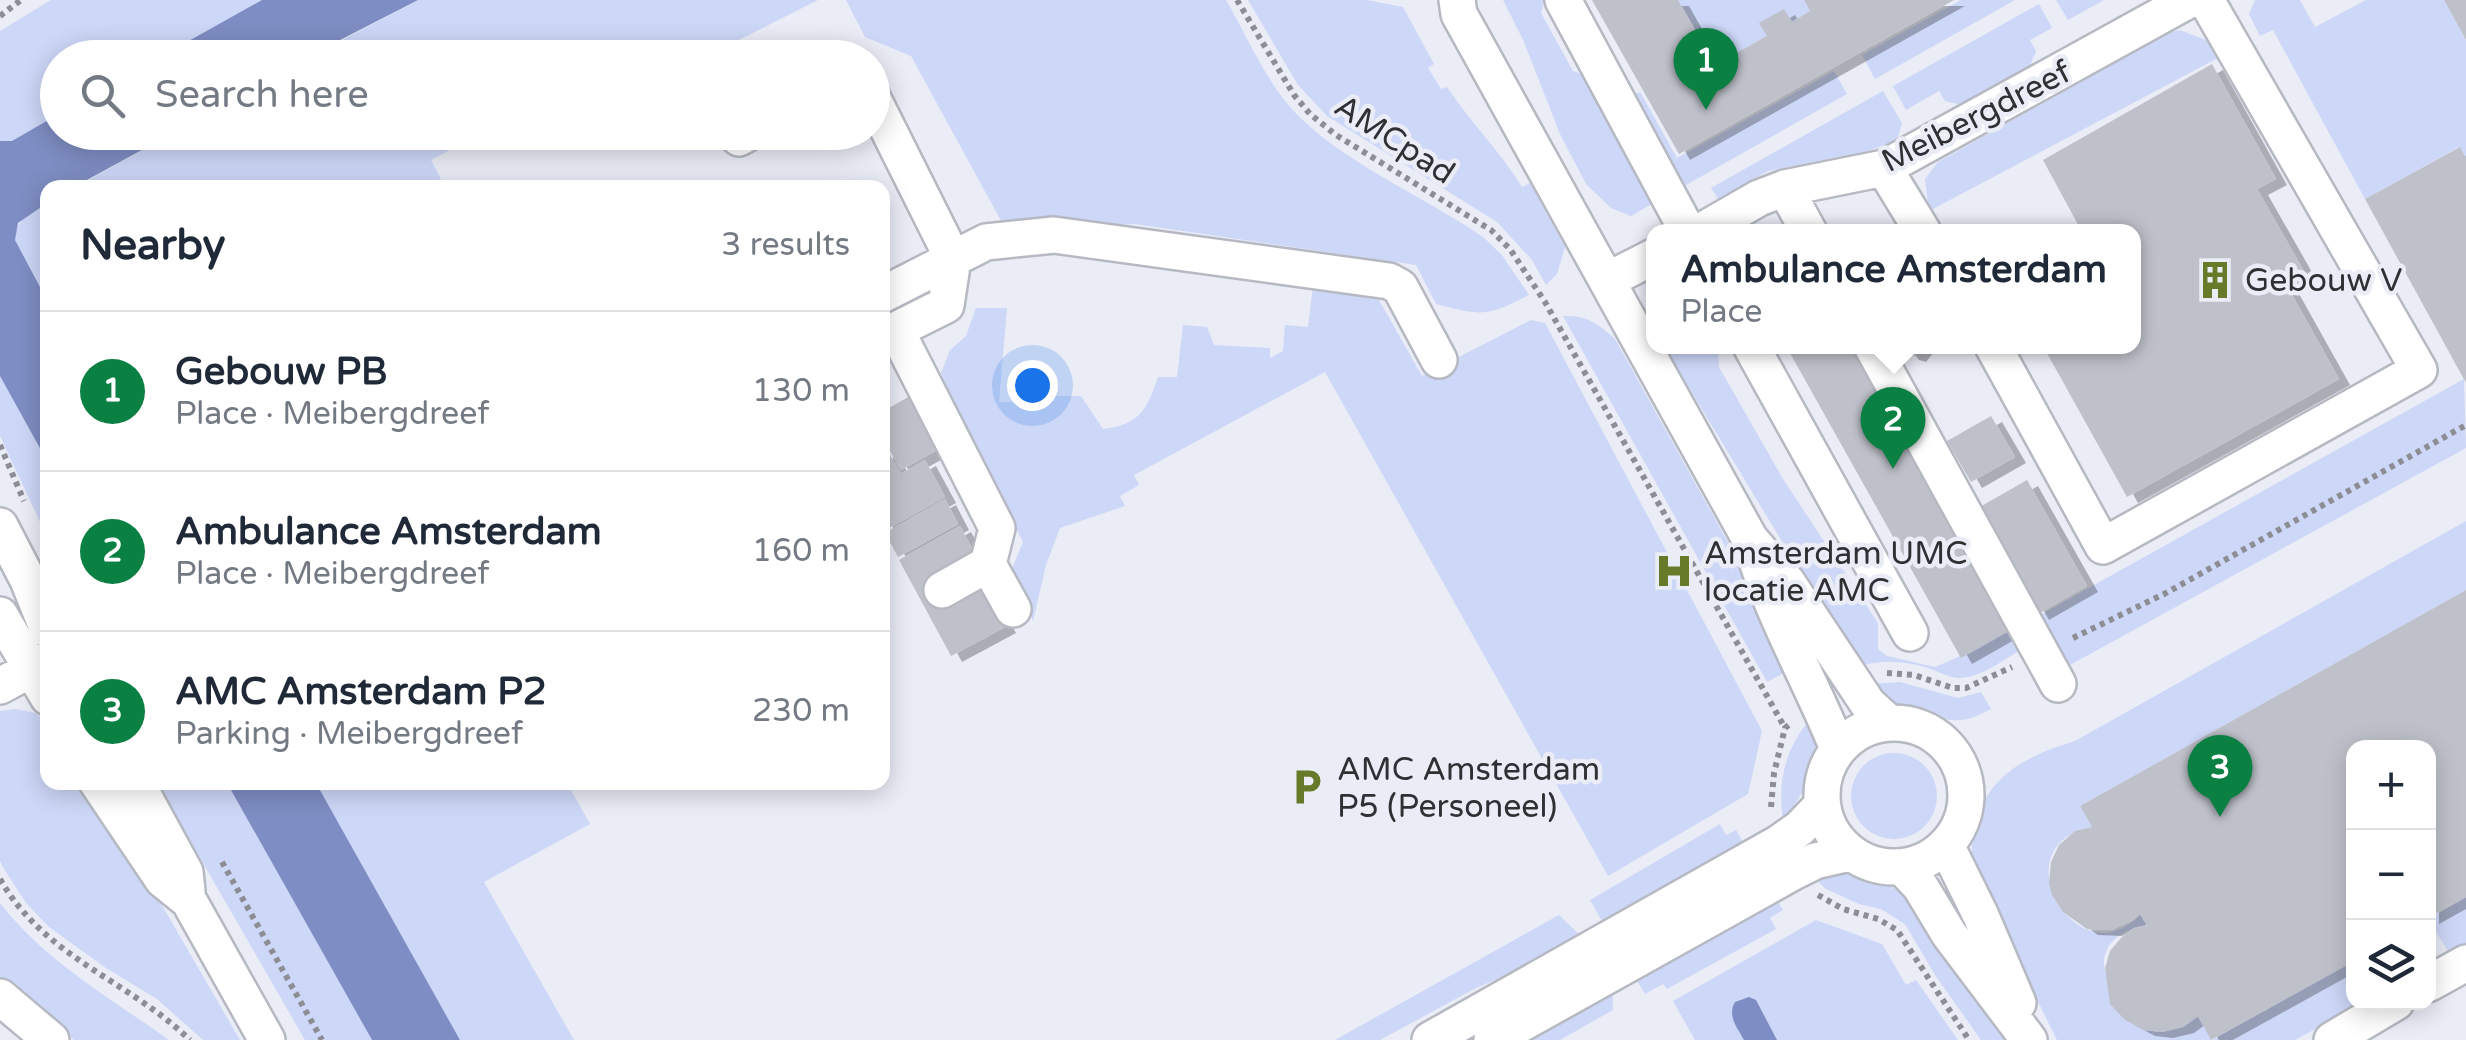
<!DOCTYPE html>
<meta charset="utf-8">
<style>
:root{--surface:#fff;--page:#f2f2f3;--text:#1f2937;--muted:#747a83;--line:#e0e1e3;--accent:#0b8043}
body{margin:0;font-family:"Varela Round",sans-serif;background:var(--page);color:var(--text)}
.controls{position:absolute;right:30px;bottom:30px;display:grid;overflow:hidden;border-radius:20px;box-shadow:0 5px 25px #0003}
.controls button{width:90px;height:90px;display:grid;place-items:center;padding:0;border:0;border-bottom:2px solid var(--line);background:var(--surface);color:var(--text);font:50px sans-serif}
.you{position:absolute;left:1032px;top:385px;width:35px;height:35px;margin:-25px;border:8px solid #fff;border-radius:50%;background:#1a73e8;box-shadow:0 0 0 15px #1a73e833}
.badge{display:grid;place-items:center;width:65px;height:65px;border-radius:50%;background:var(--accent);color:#fff;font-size:32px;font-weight:700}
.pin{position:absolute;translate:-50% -82px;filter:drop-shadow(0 2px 5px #0008)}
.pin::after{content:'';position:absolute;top:52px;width:35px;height:30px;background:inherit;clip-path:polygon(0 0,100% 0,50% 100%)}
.popup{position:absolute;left:1646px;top:224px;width:495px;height:130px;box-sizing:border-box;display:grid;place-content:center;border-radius:20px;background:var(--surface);filter:drop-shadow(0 2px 8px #0005);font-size:32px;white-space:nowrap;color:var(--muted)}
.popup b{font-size:38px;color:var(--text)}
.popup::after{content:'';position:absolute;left:50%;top:100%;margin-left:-20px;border:20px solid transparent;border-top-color:var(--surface)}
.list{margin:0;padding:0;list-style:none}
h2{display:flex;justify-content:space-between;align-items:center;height:130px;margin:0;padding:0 40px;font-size:42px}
h2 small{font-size:32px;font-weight:400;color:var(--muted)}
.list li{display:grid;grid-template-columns:65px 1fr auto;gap:30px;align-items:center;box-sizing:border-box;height:160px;padding:0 40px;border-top:2px solid var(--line)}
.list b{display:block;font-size:38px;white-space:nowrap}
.list p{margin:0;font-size:32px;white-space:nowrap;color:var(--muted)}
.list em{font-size:32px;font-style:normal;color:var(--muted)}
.icon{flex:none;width:55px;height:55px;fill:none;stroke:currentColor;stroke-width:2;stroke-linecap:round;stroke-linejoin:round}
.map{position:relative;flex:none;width:2466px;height:1040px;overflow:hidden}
.search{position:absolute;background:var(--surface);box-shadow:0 5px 25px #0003;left:40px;top:40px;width:850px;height:110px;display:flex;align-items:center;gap:25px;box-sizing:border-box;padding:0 35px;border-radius:55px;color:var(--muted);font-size:38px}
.panel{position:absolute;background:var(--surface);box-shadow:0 5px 25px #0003;left:40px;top:180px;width:850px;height:610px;border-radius:20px}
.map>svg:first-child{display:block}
.green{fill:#cdd7f7}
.water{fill:#7e8dc3}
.building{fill:#bfc1ca;filter:url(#shadow)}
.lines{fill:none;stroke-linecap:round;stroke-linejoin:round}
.minor-casing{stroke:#b6b9c2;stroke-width:40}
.path{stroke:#8c8e94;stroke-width:6;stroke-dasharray:5 5;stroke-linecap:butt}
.minor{stroke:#fff;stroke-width:35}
.labels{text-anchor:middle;stroke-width:9;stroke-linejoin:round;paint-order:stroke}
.street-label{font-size:32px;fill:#2f3033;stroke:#eaecf6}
.poi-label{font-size:32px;fill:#2f3033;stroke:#eaecf6;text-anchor:start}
</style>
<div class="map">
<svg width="2466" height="1040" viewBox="0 0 2466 1040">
<defs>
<filter id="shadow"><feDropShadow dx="11" dy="6" stdDeviation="0" flood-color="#0004"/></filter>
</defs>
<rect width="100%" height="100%" fill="#eaecf6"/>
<path class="green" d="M51 0H262L160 57 58 58 57 115 11 142 0 141V31Z
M418 0H818L705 57 571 58 561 51 558 58H308Z
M846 0H1226C1246 34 1264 77 1290 107 1337 160 1423 196 1483 237L1502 255 1529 295C1487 317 1482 316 1436 304L1416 265 1135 224 1005 228 911 56 865 37Z
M1248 0H1367L1403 7 1434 64 1428 68 1441 89 1447 87C1470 122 1500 151 1522 187L1530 183 1565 247 1557 274 1546 285 1532 260 1497 222 1327 116 1298 85Z
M1503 0H1544L1541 13 1573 71 1591 77 1660 199 1631 216 1611 208 1586 184 1560 134 1524 42Z
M1678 0H1804L1810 11 1792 22 1784 9 1760 24 1767 36 1715 65Z
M1961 0H2015L1875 79 1862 55Z
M2056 0H2104L2068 20Z
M2255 0H2300L2315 27 2366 0H2444L2466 40V158L2459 147 2365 199 2273 30 2260 36 2249 14Z
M2039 4 2052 28 2030 40 2036 51 2029 68 1962 105 1945 101 1939 91 1906 110 1893 86Z
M2180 30 2208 41 2218 58 1929 211 1925 179 1938 162 2168 33Z
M1834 71 1847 94 1679 189 1629 97 1640 92 1677 158Z
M1883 91 1902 123 1897 140 1868 151 1768 171 1718 199 1711 188Z
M173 133H482L431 160 445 187 74 188Z
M47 203V300L15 240C16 218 30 213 47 203Z
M1313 286 1375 293 1422 376 1531 320 1545 323 1762 731 1748 794 1608 876 1325 372 1134 475 1139 485 1120 496 1125 506 1060 528 1046 565 1033 621 1011 571 1023 542 953 404 941 373 950 350 966 336 976 308H1007L999 402H1030L1040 396H1081L1103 429C1139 425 1147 410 1158 377H1177L1183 325 1207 327 1214 345 1270 348V358L1283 351 1285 325 1308 327Z
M1563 316C1586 315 1598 323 1615 339L1740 564 1789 670 1767 682Z
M1668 347H1718L1719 367 1783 479 1878 623V649L1887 656 1935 667 1956 658 2016 624 2029 645C2010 655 1981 679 1958 678 1948 677 1937 671 1928 668 1905 661 1881 659 1858 667L1671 358Z
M0 376 47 461V537L0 436Z
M2464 379 2466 448 2059 671 2033 619Z
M2466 521V590L2080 806 2092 827C1997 845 2079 982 2140 914L2147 925C2056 943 2127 1040 2198 1016L2212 1040 2353 961 2354 1002 2363 1003 2295 1040H2057L1972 869C1968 792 2007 761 2075 741Z
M1900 682 1958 698 1981 692 1991 709C1979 715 1966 722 1952 720 1924 718 1888 705 1869 684Z
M16 709 36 713 47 724 48 782 83 783 149 883 240 1040H203L157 999 106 968 49 927 26 903 4 869 0 861V711Z
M1814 714C1822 753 1809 790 1783 820 1777 778 1786 747 1814 714Z
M1851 796a43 43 0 1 1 86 0a43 43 0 1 1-86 0Z
M157 783H227L372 1040H305Z
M316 783H567L590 824 484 882 574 1040H460Z
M1720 824 1726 835 1736 830 1744 844 1605 926 1590 900Z
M1839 872 1892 887 1915 904 2006 1040H1981L1935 975 1905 924 1881 909 1859 904 1826 889 1812 876Z
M1774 896 1783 910 1770 918 1776 929 1667 989 1663 984 1645 994 1634 975Z
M2466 897V944L2449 953 2428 919Z
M0 903C46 962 109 997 169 1040H74L0 977Z
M1559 915 1587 942 1476 988 1380 1040H1335Z
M1816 920 1882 944 1906 985 1916 980 1958 1040H1695L1673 1001Z
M1612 985 1613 1010 1560 1040H1508Z"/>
<path class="water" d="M262 0H418L307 57H160Z
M57 115 58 132 173 133 74 187 48 188 47 203 18 223 15 240 47 300V461L0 376V141H12Z
M227 783H316L460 1040H372Z
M1749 997 1756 1000 1777 1040H1744C1737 1027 1727 1016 1735 1002Z"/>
<path class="building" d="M1592 0H1678L1715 65 1767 36 1759 23 1784 9 1792 22 1810 11 1804 0H1954L1679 154Z
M2444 0H2466V40Z
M2212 64 2276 179 2257 189 2306 275 2287 286 2339 379 2127 497 2043 346H2133V232H2082L2043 160Z
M2460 147 2466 158V383L2365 199Z
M1786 346H1862L2019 625 1961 658Z
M1902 346H1923L1915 356 1908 354Z
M910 396 939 449 901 470 882 437V412Z
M1991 416 2015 457 1971 482 1947 441Z
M882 441 901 474 925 460 945 497 882 532Z
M2027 480 2087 586 2038 614 1978 508Z
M945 499 958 524 898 557 885 533Z
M960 526 973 550 925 577 944 610 984 588 1005 627 951 656 899 560Z
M2466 590V897L2428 918V748H2354V961L2211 1040 2198 1016 2183 1027 2162 1032 2144 1030 2125 1020 2110 1004 2105 968 2110 951 2121 938 2134 928 2147 925 2140 914 2134 920 2111 930 2087 929 2063 912 2052 895 2049 883 2051 862 2059 845 2075 831 2092 827 2080 806Z"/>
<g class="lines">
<g class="minor-casing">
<path id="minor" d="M1457 0 1459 14 1750 539 1787 582 1868 704 1889 723
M1563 0 1688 232
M872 97 953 259 946 305 896 330 997 528 988 564
M739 138 750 132
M1884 168 1923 232
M1785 188 1809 232
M1700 232 1759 198 1785 188 1884 168 2189 0
M1608 280 1653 257
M882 295 986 242 1054 235 1389 281 1400 287 1439 360
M1751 346 1910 633
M1872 346 2058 684
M1993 346 2103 546 2419 370 2206 0
M0 526 28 580 48 630
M1758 564C1779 628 1813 686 1838 749
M942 590 988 564 1013 609
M0 615 48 697
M0 686 48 660
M1822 795a72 72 0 1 1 144 0a72 72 0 1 1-144 0Z
M97 782 163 880 189 901 267 1040
M136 782 185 872 187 891
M1946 845 1981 916 2018 1003
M1902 867 1920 886 1949 934 2029 1040
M2428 984 2466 963
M0 997 51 1040
M1430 1040 1779 843 1800 828 1822 805
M1492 1040 1795 871 1815 861 1850 853
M2332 1040 2396 1002"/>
</g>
<path class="path" d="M1237 0 1294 95 1310 114 1336 135 1491 230 1510 249 1545 302 1785 728
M0 16 21 0
M0 445 24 501
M2073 638 2166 593 2466 425
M1887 673 1914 675 1953 688H1966L2012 667
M1771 807 1774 773 1785 728 1790 724
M222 862 322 1040
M0 879C45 958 128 980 190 1040
M1818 895 1843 909 1878 919 1897 930 1969 1040"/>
<use href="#minor" class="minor"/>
</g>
<defs>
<g id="building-bare" transform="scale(3)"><path d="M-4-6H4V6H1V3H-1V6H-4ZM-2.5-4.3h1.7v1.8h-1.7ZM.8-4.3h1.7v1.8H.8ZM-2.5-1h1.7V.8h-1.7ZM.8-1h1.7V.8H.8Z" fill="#667a2a" stroke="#eaecf6" stroke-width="2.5" paint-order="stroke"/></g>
<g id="hospital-bare" transform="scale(3)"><path d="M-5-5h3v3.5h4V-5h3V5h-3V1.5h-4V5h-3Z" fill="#667a2a" stroke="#eaecf6" stroke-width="2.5" paint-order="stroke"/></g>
<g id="parking-bare" transform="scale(3)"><path d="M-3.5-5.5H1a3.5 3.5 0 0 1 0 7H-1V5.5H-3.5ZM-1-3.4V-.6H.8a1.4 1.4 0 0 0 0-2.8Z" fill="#667a2a" stroke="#eaecf6" stroke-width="2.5" paint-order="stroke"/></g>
</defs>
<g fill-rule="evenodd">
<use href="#building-bare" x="2215" y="280"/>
<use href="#hospital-bare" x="1674" y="571"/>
<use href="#parking-bare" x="1307" y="787"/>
</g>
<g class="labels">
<g class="street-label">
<text transform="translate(1976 116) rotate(-27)" y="11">Meibergdreef</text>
<text transform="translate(1395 139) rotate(33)" y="11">AMCpad</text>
</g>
<g class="poi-label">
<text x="2245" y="291">Gebouw V</text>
<text x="1704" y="564">Amsterdam UMC<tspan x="1704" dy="37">locatie AMC</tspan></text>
<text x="1337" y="780">AMC Amsterdam<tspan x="1337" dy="37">P5 (Personeel)</tspan></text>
</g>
</g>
</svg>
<div class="controls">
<button>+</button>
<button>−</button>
<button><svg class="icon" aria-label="layers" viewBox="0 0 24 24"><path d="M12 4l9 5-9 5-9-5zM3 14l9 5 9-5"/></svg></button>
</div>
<div class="you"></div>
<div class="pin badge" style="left:1706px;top:110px">1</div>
<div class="pin badge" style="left:1893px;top:469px">2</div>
<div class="popup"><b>Ambulance Amsterdam</b>Place</div>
<div class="pin badge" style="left:2220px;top:817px">3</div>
<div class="search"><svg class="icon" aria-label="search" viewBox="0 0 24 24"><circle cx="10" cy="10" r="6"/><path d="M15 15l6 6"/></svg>Search here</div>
<section class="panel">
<h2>Nearby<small>3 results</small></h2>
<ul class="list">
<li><span class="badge">1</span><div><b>Gebouw PB</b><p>Place · Meibergdreef</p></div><em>130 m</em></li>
<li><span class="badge">2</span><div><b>Ambulance Amsterdam</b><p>Place · Meibergdreef</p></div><em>160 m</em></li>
<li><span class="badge">3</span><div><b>AMC Amsterdam P2</b><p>Parking · Meibergdreef</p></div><em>230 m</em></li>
</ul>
</section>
</div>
